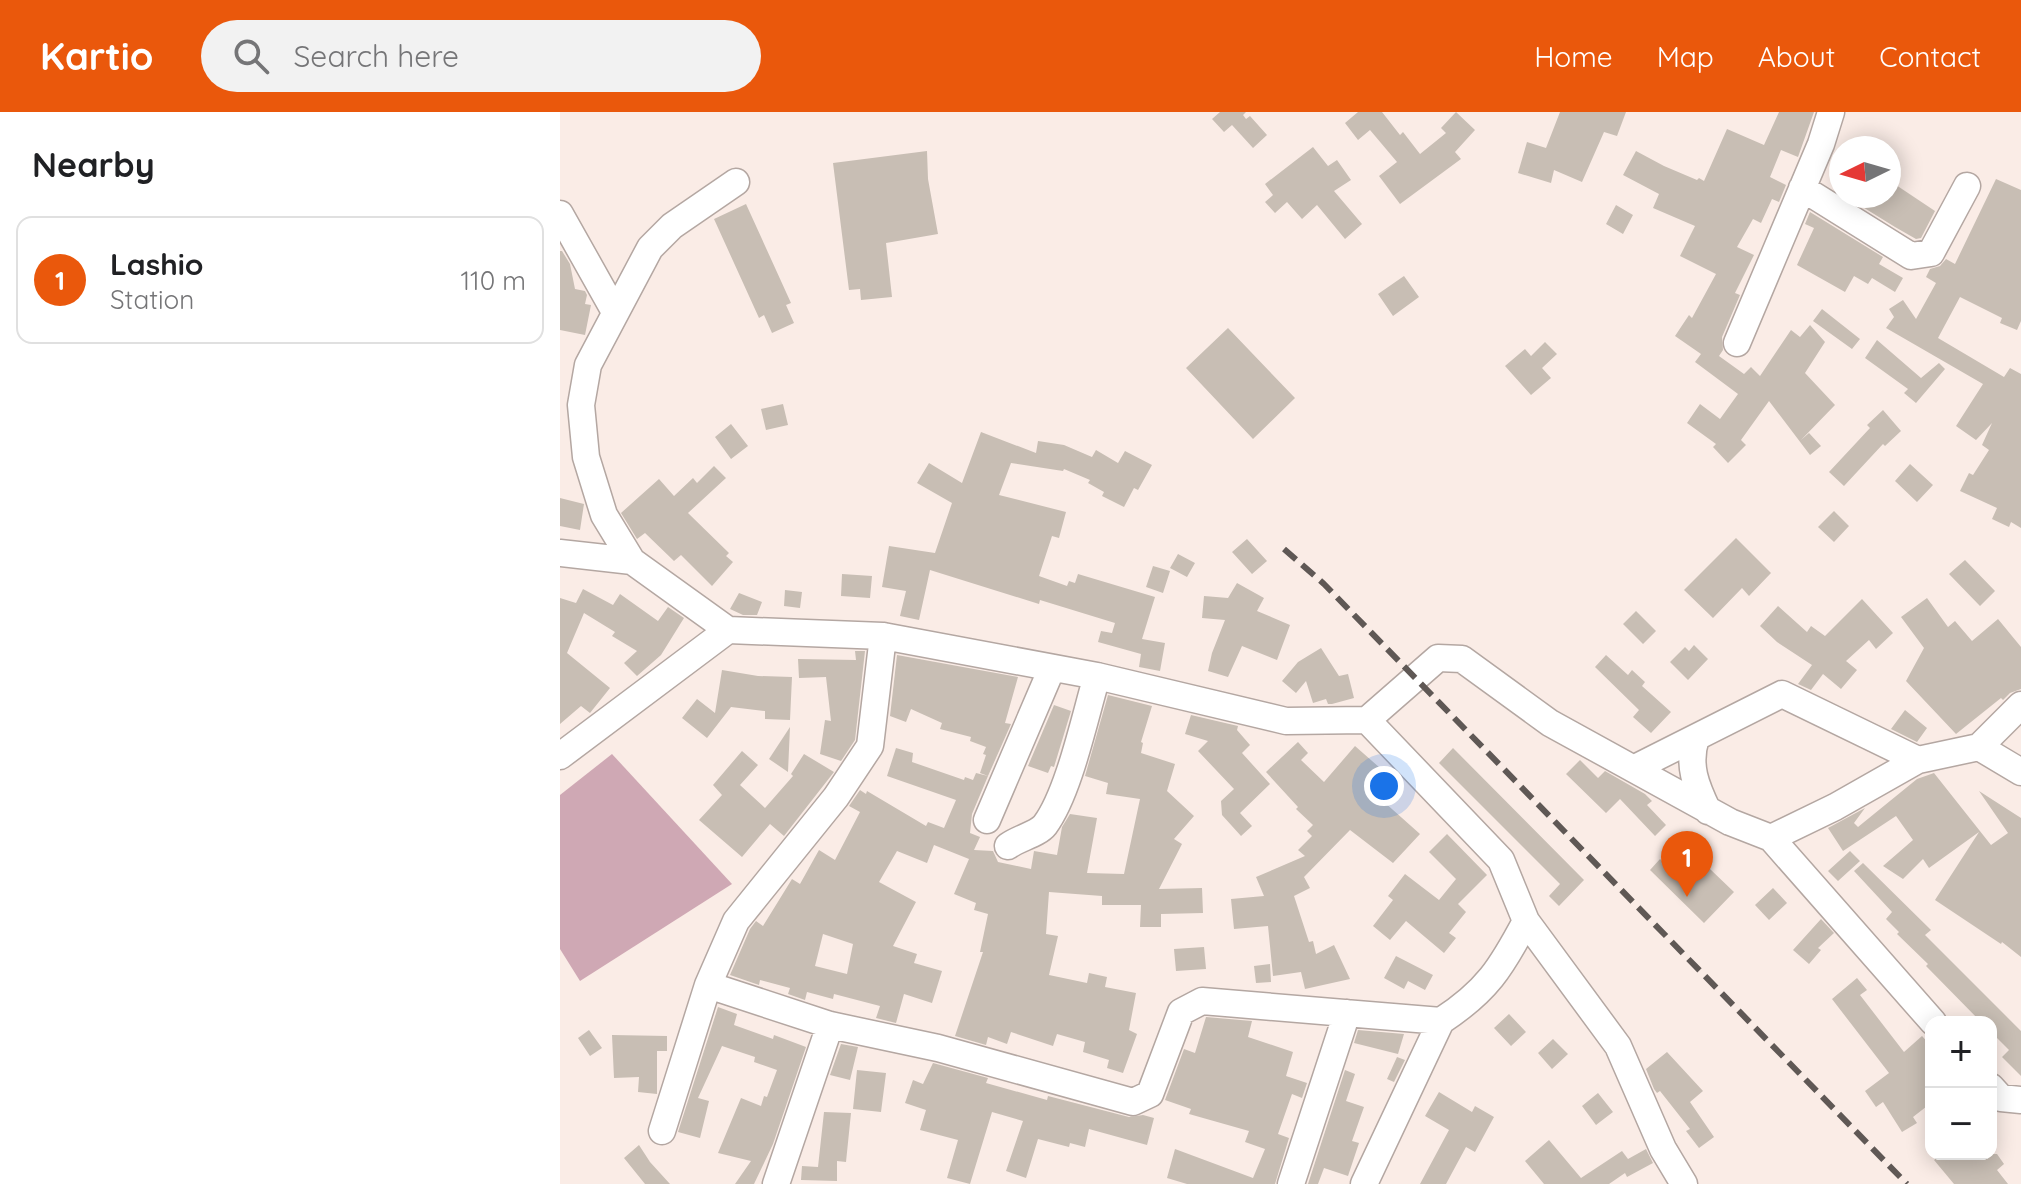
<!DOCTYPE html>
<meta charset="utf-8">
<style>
:root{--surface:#fff;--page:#f2f2f2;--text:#202124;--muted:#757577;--line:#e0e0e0;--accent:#ea580c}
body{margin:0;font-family:Quicksand,sans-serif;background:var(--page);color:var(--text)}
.controls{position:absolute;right:24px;bottom:24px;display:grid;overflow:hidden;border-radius:16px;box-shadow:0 4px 20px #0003}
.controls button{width:72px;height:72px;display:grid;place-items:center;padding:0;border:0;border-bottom:2px solid var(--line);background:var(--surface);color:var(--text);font:40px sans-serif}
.compass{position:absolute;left:1269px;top:24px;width:72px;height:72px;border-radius:50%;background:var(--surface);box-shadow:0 4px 20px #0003;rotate:265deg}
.you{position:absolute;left:824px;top:674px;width:28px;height:28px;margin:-20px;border:6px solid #fff;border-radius:50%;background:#1a73e8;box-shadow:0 0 0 12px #1a73e833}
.badge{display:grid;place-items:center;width:52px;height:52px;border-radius:50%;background:var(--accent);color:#fff;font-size:26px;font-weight:700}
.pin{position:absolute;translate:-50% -66px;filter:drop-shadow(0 2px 4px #0008)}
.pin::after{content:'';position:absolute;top:42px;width:28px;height:24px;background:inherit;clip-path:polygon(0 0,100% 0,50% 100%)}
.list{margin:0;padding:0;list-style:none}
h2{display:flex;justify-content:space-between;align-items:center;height:104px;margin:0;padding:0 32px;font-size:34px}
h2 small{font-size:26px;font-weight:400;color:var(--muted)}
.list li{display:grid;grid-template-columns:52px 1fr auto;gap:24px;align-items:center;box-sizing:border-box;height:128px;margin:0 16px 16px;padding:0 16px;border:2px solid var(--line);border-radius:16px}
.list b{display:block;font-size:30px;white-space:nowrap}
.list p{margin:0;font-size:26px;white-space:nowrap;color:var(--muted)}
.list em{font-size:26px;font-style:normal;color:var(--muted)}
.icon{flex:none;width:44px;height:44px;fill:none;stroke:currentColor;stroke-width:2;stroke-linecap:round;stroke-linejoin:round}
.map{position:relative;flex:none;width:1461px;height:1072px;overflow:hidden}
header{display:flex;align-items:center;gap:48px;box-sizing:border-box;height:112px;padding:0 40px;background:var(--accent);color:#fff}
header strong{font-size:38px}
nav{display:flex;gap:44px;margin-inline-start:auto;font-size:28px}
.search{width:560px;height:72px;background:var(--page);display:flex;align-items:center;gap:20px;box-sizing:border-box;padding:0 28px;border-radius:44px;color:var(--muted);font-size:30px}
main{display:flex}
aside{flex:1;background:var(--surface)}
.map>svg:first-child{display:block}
.water{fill:#cfa8b4}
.building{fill:#c8beb4;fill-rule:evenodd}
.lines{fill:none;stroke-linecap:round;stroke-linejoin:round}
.minor-casing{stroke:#b4a7a2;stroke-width:29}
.minor{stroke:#fff;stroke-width:26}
.rail{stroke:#5f5855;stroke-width:6;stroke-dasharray:16 8;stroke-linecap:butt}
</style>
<header>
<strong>Kartio</strong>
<div class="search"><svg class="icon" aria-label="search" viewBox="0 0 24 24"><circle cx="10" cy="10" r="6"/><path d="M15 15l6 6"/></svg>Search here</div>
<nav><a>Home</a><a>Map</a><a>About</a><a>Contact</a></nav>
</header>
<main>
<aside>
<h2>Nearby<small></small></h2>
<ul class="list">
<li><span class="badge">1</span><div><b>Lashio</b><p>Station</p></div><em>110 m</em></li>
</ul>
</aside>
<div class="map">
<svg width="1461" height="1072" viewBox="0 0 1461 1072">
<rect width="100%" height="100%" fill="#faece6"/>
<path class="water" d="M52 642 172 772 20 869 0 837V683Z"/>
<path class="building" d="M660 0H686L683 3 686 7 690 4 707 23 693 36 672 13 664 20 652 7Z
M798 0H822L840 23 843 20 860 42 886 21 881 16 896 0 915 18 895 40 901 47 840 92 819 64 837 50 810 18 798 28 785 11Z
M1000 0H1066L1057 24 1044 20 1022 70 994 58 991 71 958 61 967 30 986 36Z
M1219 0H1254L1238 45 1221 38 1210 65 1226 73 1219 90 1212 87 1201 111 1193 107 1177 135 1194 143 1175 181 1180 183 1162 225 1163 238 1159 244 1184 262 1191 255 1200 264 1231 218 1240 225 1250 213 1265 230 1245 261 1275 293 1241 328 1249 321 1261 334 1250 343 1209 289 1181 328 1186 333 1168 351 1153 335 1156 332 1127 311 1140 292 1160 307 1178 282 1135 250 1141 242 1115 224 1129 203 1132 206 1156 162 1120 144 1135 114 1093 96 1099 82 1063 63 1076 39 1104 54 1137 68 1139 66 1144 69 1167 17 1204 33Z
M753 35 768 54 777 48 791 68 774 79 802 112 785 127 757 93 742 107 727 90 715 101 705 90 713 83 705 72Z
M367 39 368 67 378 122 326 131 332 185 301 188 300 177 289 178 273 51Z
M1436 67 1461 78V209L1457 218 1440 211 1442 206 1400 185 1378 226 1444 265 1450 256 1461 262V416L1451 410 1449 415 1432 407 1437 396 1400 379 1409 361 1413 363 1429 338 1422 333 1432 311 1416 328 1396 314 1423 272 1326 216 1334 205 1329 197 1343 188 1356 207 1376 171 1366 165 1370 157 1380 154 1386 147 1395 152Z
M1336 73 1375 99 1361 126 1356 127 1335 115 1285 84H1330Z
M186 92 231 191 226 193 234 211 212 221 204 203 199 206 154 107Z
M1056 93 1073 103 1063 122 1046 112Z
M1250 100 1323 145 1319 152 1343 166 1335 180 1312 166 1308 172 1294 164 1285 180 1237 153 1254 116 1245 112Z
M0 139H2L10 152 15 177 25 179 27 183 25 192 31 193 25 223 0 218Z
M844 164 859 185 833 204 818 182Z
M1262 197 1300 227 1292 237 1253 209Z
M668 216 735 286 693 327 626 256Z
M1317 228 1361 266 1379 251 1385 257 1356 291 1344 281 1348 277 1305 246Z
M985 230 997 242 982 256 991 266 971 283 945 254 965 237 971 244Z
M223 292 228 313 206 318 201 297Z
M1323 298 1341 319 1325 334 1323 332 1284 374 1269 360 1310 316 1307 313Z
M171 312 188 334 171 347 155 325Z
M421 320 476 341 478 329 504 333 532 345 536 338 558 351 565 339 592 353 578 378 574 376 564 395 542 384 544 380 528 371 530 368 504 357 503 359 451 351 439 383 506 400 499 426 492 424 479 464 507 474 509 469 515 471 518 462 595 485 582 527 605 531 600 559 579 555 581 542 538 530 541 519 552 521 555 511 480 488 479 492 370 458 359 508 340 504 346 479 322 475 329 434 375 441 392 391 357 371 369 351 402 371Z
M1350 352 1373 373 1357 390 1335 369Z
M154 354 166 366 128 401 169 441 166 444 173 450 152 474 121 443 114 449 85 421 77 427 61 401 99 367 114 384 133 366 137 371Z
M0 386 24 392 20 418 0 414Z
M1274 399 1289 414 1274 430 1258 415Z
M1176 426 1211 461 1189 484 1182 476 1153 506 1124 478Z
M687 427 707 449 692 462 672 440Z
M618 442 635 451 627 465 610 456Z
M1405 448 1435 479 1420 494 1389 462Z
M593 454 610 459 603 481 586 475Z
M282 462 312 464 310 486 281 484Z
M677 471 704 486 697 499 730 513 717 548 682 534 668 565 648 559 652 541 665 508 642 506 644 484 668 486Z
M23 477 53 493 60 482 98 509 108 495 124 506 101 543 77 564 64 551 77 539 52 524 55 520 24 501 7 541 50 576 30 601 21 594 0 612V486L16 491Z
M225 478 242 480 240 496 224 494Z
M179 481 202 490 197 503H183L170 497Z
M1367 486 1388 515 1395 509 1412 529 1438 507 1461 535V577L1450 581 1443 588 1441 586 1396 622 1346 569 1364 536 1341 505Z
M1302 487 1333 521 1316 537 1309 528 1286 549 1297 558 1281 577 1263 562 1251 578 1238 572 1252 553 1217 530 1200 514 1218 494 1247 520 1251 514 1265 524Z
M1076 499 1096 519 1083 532 1063 512Z
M1134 533 1148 547 1128 568 1110 550 1125 535 1129 539Z
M761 536 779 564 788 562 794 586 772 592H768L766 587 753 591 746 569 736 581 722 569 738 550Z
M295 539H305L295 628 281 649 260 642 265 608 271 609 266 565 239 566 238 547 296 548Z
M337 543 458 565 445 611 451 612 428 664 420 661 426 643 423 642 426 635 410 629 411 625 380 617 382 611 351 597 346 610 330 604Z
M1046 543 1068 563 1072 558 1085 570 1082 574 1111 600 1091 621 1073 605 1079 598 1035 555Z
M162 558 198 564 232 565 230 608 205 607V599L171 595 147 626 122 606 137 587 155 601Z
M548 583 592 594 581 630 583 631 581 641 615 652 607 679 634 704 614 727 622 732 599 777 642 776 643 801 601 802V815H580L581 793H542V784L489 780 486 822 498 824 489 863 527 871 529 861 547 865 545 875 576 881 569 918 577 922 563 961 547 956 549 948 523 940 525 930 497 922 493 934 451 920 447 932 428 925 426 933 395 924 423 840H420L428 802 414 798 416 791 394 782 409 747 374 733 367 751 337 739 319 770 356 790 333 834 357 842 354 851 382 859 372 891 344 882 336 911 316 906 320 894 274 882 273 887 247 880 245 888 228 882 230 876 200 868 199 873 170 863 190 817 196 809 203 814 232 767 240 772 259 738 275 748 300 700 289 694 300 678 306 682 307 679 366 714 368 710 384 716 396 688 327 664 336 636 353 641 352 650 404 668 405 665 413 668 416 661 428 664 412 702 410 721 420 725 414 738 433 739 438 750 471 757 474 739 497 743 502 715 510 702 537 706 527 761 564 762 580 687 546 682 548 671 525 664ZM263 822 293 832 287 862 255 854Z
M494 593 511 599 494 655 491 654 488 661 468 654Z
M1345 598 1367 616 1357 630 1331 617Z
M631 603 678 614 677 618 690 633 682 641 710 672 680 701 692 714 681 724 662 703 661 689 674 677 638 639 648 629 625 622Z
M230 615 228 660 209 647Z
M738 630 748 641 741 648 764 670 795 634 820 656 805 673 860 722 833 751 790 718 744 765 750 776 734 784 749 830 753 829 756 842 774 833 790 867 745 877 741 860 713 864 708 814 674 817 671 787 704 784 696 765 745 744 738 738 752 724 747 719 753 713 736 697 738 695 706 660Z
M893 636 1024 768 999 794 989 784 1000 772 879 651Z
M182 639 198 653 180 673 205 696 233 664 231 662 244 642 274 660 224 724 210 712 182 745 139 708 162 683 153 673Z
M1020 648 1038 666 1045 659 1085 682 1092 689 1087 693 1106 713 1095 724 1060 687 1046 701 1006 662Z
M1374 661 1431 733 1448 721 1419 679 1461 706V845L1442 830 1441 832 1375 788 1419 720 1369 756 1363 747 1343 767 1323 754 1353 728 1336 704 1283 739 1268 716 1305 696 1294 711 1298 715 1357 667Z
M887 722 927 763 898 792 906 800 889 821 896 826 884 841 846 809 830 828 813 814 833 788 828 784 845 762 879 788 896 767 869 740Z
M1127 735 1174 780 1144 811 1090 758 1100 747 1108 755Z
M1290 739 1300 749 1278 769 1268 759Z
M1303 751 1371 818 1365 823 1461 919V964L1442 945 1449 938 1431 920V910H1421L1366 854 1368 852 1337 822 1339 820 1326 807 1332 800 1294 759Z
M1213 776 1227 791 1209 808 1195 793Z
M1261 807 1274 821 1258 836 1261 838 1249 852 1233 838Z
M644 835 646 857 616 859 614 837Z
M836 844 873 863 865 878 848 869 844 877 824 866Z
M710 852 711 870 696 871 694 854Z
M1297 866 1307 878 1300 883 1344 940 1362 924 1371 934V991L1353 1005 1357 1011 1342 1020 1323 990 1316 995 1305 979 1329 961 1272 887Z
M158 895 177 902 174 913 213 927 214 923 246 935 213 1032 194 1072H175L191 1049 158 1041 181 986 201 994 204 984 207 985 217 958 194 950 195 945 162 934 138 986 149 989 140 1026 118 1020Z
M949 902 966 920 951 934 934 916Z
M646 905 692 909 688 925 733 940 726 964 747 971 742 986 732 982 718 1022 729 1026 715 1072H627L607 1066 615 1037 693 1066 705 1037 685 1030 689 1019 629 1002 631 997 605 988 624 937 635 941Z
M29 918 42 936 30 944 18 926Z
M798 918 844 922 838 942 794 931Z
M52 923 107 924V939H97V982L78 980 79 965 54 966Z
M993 927 1008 942 992 957 978 941Z
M281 932 298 935 290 968 270 963Z
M1107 940 1143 979 1130 990 1154 1025 1139 1036 1126 1019 1130 1017 1100 979 1097 981 1094 977 1086 957Z
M837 945 845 948 834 970 827 967Z
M373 951 428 966 426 971 487 988 488 984 569 1005 583 1003 594 1006 587 1033 529 1017 525 1035 510 1031 509 1035 478 1027 466 1066 446 1059 463 1009 432 1000 410 1072 387 1066 398 1028 360 1018 366 998 345 991 353 968 363 972Z
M297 958 326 961 321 1000 293 997Z
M785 958 795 962 786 989 804 995 792 1029 799 1031 788 1064 764 1056 758 1072H748Z
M879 980 912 1000 915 994 934 1005 915 1040 906 1035 886 1072H860L889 1018 865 1004Z
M1038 981 1053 1000 1036 1013 1022 994Z
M264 1000 291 1001 286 1050 277 1049V1069L241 1068 242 1054 258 1055Z
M989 1028 1021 1066 1062 1039 1068 1047 1086 1037 1093 1051 1067 1065 1065 1061 1049 1072H984L965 1049Z
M79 1033 90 1050 110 1072H85L64 1046Z
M1382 1042H1437L1444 1052 1437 1058 1448 1072H1394L1374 1048Z"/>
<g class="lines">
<g class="minor-casing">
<path id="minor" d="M1242 76 1351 144 1371 141 1407 74
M0 102 55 200
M1177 231 1261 32 1271 0
M0 441 72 449
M168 518 72 449 44 403 26 345 21 293 28 253 90 136 112 114 176 70
M807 608 941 748 966 809 1058 934 1103 1037 1124 1072
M1136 626C1127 653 1136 674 1148 699
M1419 635 1461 593
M0 644 168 518 323 524 537 564 726 609 807 608 878 546 902 547 990 611 1170 710 1211 726 1275 695 1358 648 1419 635 1461 660
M1075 656 1222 582 1358 648
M427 708 492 556
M1211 726 1373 910
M448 734C459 726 478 722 485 713 509 681 525 604 537 564
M148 873 270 913 378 936 573 990 590 982 621 900 642 889 881 909C927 879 941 856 966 809
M1431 975 1441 986 1461 988
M102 1019 148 873 176 809 276 685 310 634 323 524
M216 1072 270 913
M731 1072 787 901
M804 1072 881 909"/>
</g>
<use href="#minor" class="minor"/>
<path class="rail" d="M724 437 764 472 1347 1072"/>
</g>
</svg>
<div class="controls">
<button>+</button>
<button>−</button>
</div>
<svg class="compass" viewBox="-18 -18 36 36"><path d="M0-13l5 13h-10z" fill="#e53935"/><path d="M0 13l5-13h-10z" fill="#757577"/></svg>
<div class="you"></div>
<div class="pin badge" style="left:1127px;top:785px">1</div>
</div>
</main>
